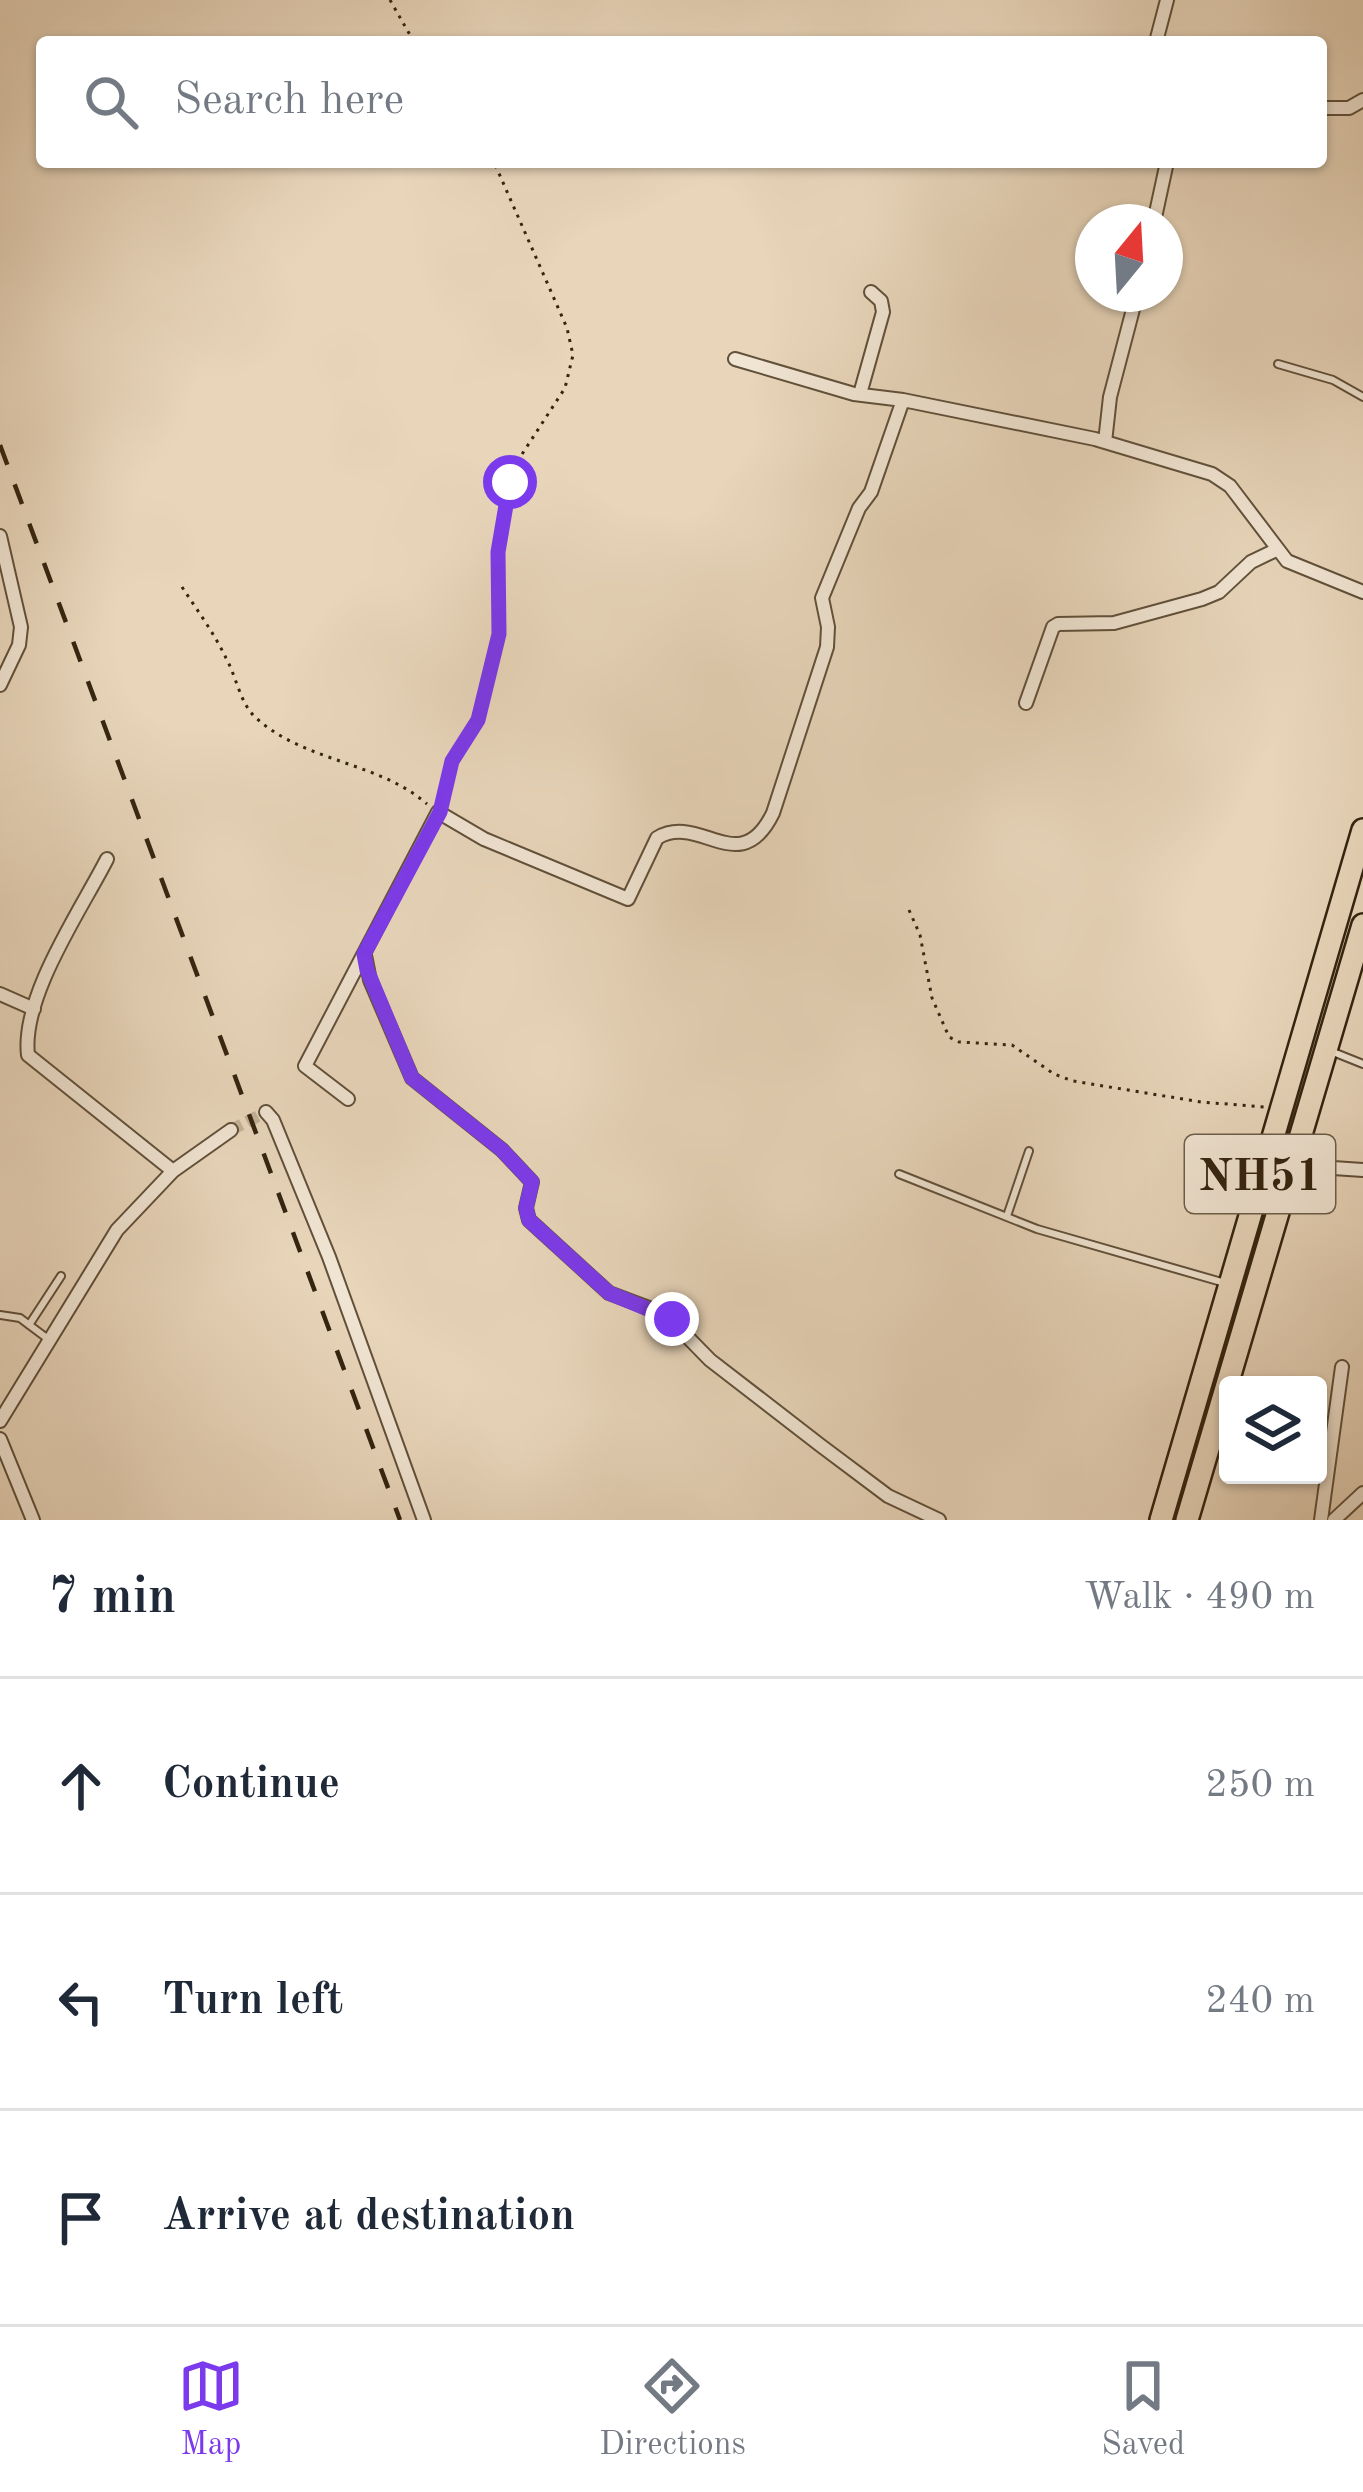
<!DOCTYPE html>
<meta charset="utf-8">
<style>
:root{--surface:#fff;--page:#f6f6f7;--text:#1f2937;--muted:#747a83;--line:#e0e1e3;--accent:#7c3aed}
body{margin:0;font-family:"Old Standard TT",serif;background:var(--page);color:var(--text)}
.controls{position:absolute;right:36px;bottom:36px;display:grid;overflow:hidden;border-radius:12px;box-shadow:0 3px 9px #0004}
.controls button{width:108px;height:108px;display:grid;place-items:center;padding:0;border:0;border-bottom:3px solid var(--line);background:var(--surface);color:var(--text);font:60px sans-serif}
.compass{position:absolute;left:1075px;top:204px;width:108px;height:108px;border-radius:50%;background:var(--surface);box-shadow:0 3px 9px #0004;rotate:18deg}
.stop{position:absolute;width:36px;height:36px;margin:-27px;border:9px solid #7c3aed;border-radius:50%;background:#fff}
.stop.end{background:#7c3aed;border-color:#fff;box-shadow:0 3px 12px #0008}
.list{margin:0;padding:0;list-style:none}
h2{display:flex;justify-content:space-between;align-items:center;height:156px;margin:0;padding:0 48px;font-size:51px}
h2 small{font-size:39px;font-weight:400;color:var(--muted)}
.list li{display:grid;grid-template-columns:78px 1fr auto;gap:36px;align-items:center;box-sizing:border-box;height:216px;padding:0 48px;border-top:3px solid var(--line)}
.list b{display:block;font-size:45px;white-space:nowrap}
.list em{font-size:39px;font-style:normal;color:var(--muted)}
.icon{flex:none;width:66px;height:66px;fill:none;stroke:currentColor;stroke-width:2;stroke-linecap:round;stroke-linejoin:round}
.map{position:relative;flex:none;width:1363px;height:1520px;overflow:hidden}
.search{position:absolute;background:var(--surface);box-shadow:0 3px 9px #0004;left:36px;right:36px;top:36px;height:132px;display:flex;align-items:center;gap:30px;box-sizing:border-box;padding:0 42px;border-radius:12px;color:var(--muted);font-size:45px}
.sheet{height:804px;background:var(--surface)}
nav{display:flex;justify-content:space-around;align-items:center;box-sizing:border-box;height:168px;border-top:3px solid var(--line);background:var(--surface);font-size:33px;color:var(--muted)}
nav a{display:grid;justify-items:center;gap:6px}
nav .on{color:var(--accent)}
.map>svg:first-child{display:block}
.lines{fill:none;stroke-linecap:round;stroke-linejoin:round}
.street-tunnel{stroke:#c4b298;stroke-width:12;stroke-dasharray:12 6;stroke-linecap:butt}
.lane-casing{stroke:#61503a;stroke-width:10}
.street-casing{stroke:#61503a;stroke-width:16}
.highway-casing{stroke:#342410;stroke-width:26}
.path{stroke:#342410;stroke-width:3;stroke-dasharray:3 6;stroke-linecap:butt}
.lane{stroke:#f0e4d2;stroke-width:6}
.street{stroke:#f0e4d2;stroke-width:12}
.highway{stroke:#e8d5ba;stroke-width:21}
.rail{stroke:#342410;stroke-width:4.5;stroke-dasharray:21 21;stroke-linecap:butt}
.route{stroke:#7c3aed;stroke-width:15}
.labels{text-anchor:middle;stroke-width:12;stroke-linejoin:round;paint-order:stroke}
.shield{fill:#f0e4d2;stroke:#6c5e4a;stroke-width:3}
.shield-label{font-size:45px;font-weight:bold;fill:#342410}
</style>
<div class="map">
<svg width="1363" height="1520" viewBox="0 0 1363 1520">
<rect width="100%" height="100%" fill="#e8d5ba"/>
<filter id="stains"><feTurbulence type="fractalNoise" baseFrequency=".00167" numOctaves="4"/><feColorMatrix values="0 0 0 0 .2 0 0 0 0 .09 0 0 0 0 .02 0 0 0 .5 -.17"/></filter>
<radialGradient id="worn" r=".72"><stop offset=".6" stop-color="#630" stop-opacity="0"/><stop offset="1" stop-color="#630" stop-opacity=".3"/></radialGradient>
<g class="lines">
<path class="street-tunnel" d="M231 1130 266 1112"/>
<g class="lane-casing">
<path id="lane" d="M1278 364 1333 380 1363 397
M1333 1052 1363 1064
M899 1174 1037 1229 1225 1283
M1007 1216 1029 1151
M0 1315 20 1318 48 1339
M29 1325 61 1276"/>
</g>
<g class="street-casing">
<path id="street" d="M1156 42 1167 0
M1321 108H1349L1363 100
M1154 222 1167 162
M735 359 854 394 903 400 1095 439 1212 474 1230 486 1287 561 1363 592
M860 394 883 312 881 301 871 292
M1105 442 1110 397 1137 294
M0 536 21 627 19 645 0 685
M1026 703 1053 627 1058 624 1114 623 1202 599 1219 592 1251 562 1276 550
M107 859C81 910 21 997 28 1055L173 1171
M365 955 370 980 412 1078 502 1150 532 1182 526 1208 529 1220 609 1293 665 1314 710 1360 820 1445 888 1496 939 1520
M0 994 34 1009
M348 1099 305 1066 438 812 484 839 628 899 657 838C700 812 740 881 773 813L827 647 828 627 822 598 859 508 871 492 903 400
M266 1112 273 1120 329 1257 424 1520
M1295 1154 1333 1168 1363 1170
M0 1421 117 1230 173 1171 231 1130
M0 1439 33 1520
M1321 1520 1342 1367
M1334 1520 1363 1493"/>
</g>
<g class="highway-casing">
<path id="highway" d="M1161 1520 1363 830
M1187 1520 1363 925"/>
</g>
<path class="path" d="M390 0 414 42
M182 587C197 610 214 633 226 658 236 676 240 702 254 716 302 762 378 761 427 804
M443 799 452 761 478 720 499 635 498 552 510 483 515 465 565 388 573 355 567 328 494 162
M909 910 920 935 932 998 949 1037 959 1042 1012 1045 1054 1074 1073 1081 1201 1102 1265 1107"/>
<use href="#lane" class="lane"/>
<use href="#street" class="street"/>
<use href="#highway" class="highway"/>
<path class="rail" d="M0 445 400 1520"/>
</g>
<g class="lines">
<path class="route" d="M510 482 498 552 499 634 478 720 452 761 440 812 364 954 367 970 412 1078 502 1150 532 1182 526 1208 529 1220 609 1293 672 1319"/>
</g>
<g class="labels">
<rect class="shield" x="1185" y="1135" width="150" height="78" rx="9"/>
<g class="shield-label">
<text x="1260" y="1190">NH51</text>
</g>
</g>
<rect width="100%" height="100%" filter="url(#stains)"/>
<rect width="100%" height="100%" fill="url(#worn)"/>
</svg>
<div class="controls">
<button><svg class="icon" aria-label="layers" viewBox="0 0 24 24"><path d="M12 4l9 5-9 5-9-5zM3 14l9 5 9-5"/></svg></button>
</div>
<svg class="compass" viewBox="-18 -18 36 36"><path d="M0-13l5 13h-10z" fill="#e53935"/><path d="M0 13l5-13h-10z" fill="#747a83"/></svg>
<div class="stop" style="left:510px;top:482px"></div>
<div class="stop end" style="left:672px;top:1319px"></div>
<div class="search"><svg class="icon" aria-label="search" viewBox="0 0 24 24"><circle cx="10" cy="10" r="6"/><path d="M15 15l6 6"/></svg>Search here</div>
</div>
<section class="sheet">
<h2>7 min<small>Walk · 490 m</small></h2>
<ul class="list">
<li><svg class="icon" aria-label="ahead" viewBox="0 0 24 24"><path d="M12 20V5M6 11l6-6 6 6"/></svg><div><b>Continue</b></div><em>250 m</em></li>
<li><svg class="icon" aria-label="left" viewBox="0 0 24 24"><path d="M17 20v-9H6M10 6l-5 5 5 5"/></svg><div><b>Turn left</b></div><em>240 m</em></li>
<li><svg class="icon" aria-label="arrive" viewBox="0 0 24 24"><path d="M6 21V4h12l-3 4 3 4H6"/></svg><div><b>Arrive at destination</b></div></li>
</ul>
</section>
<nav>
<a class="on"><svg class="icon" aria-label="map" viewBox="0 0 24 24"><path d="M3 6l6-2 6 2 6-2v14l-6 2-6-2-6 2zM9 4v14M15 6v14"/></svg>Map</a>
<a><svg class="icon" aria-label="directions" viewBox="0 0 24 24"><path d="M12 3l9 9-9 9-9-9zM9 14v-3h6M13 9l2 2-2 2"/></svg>Directions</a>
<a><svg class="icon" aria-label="saved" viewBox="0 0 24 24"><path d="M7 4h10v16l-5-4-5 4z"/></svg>Saved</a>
</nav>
